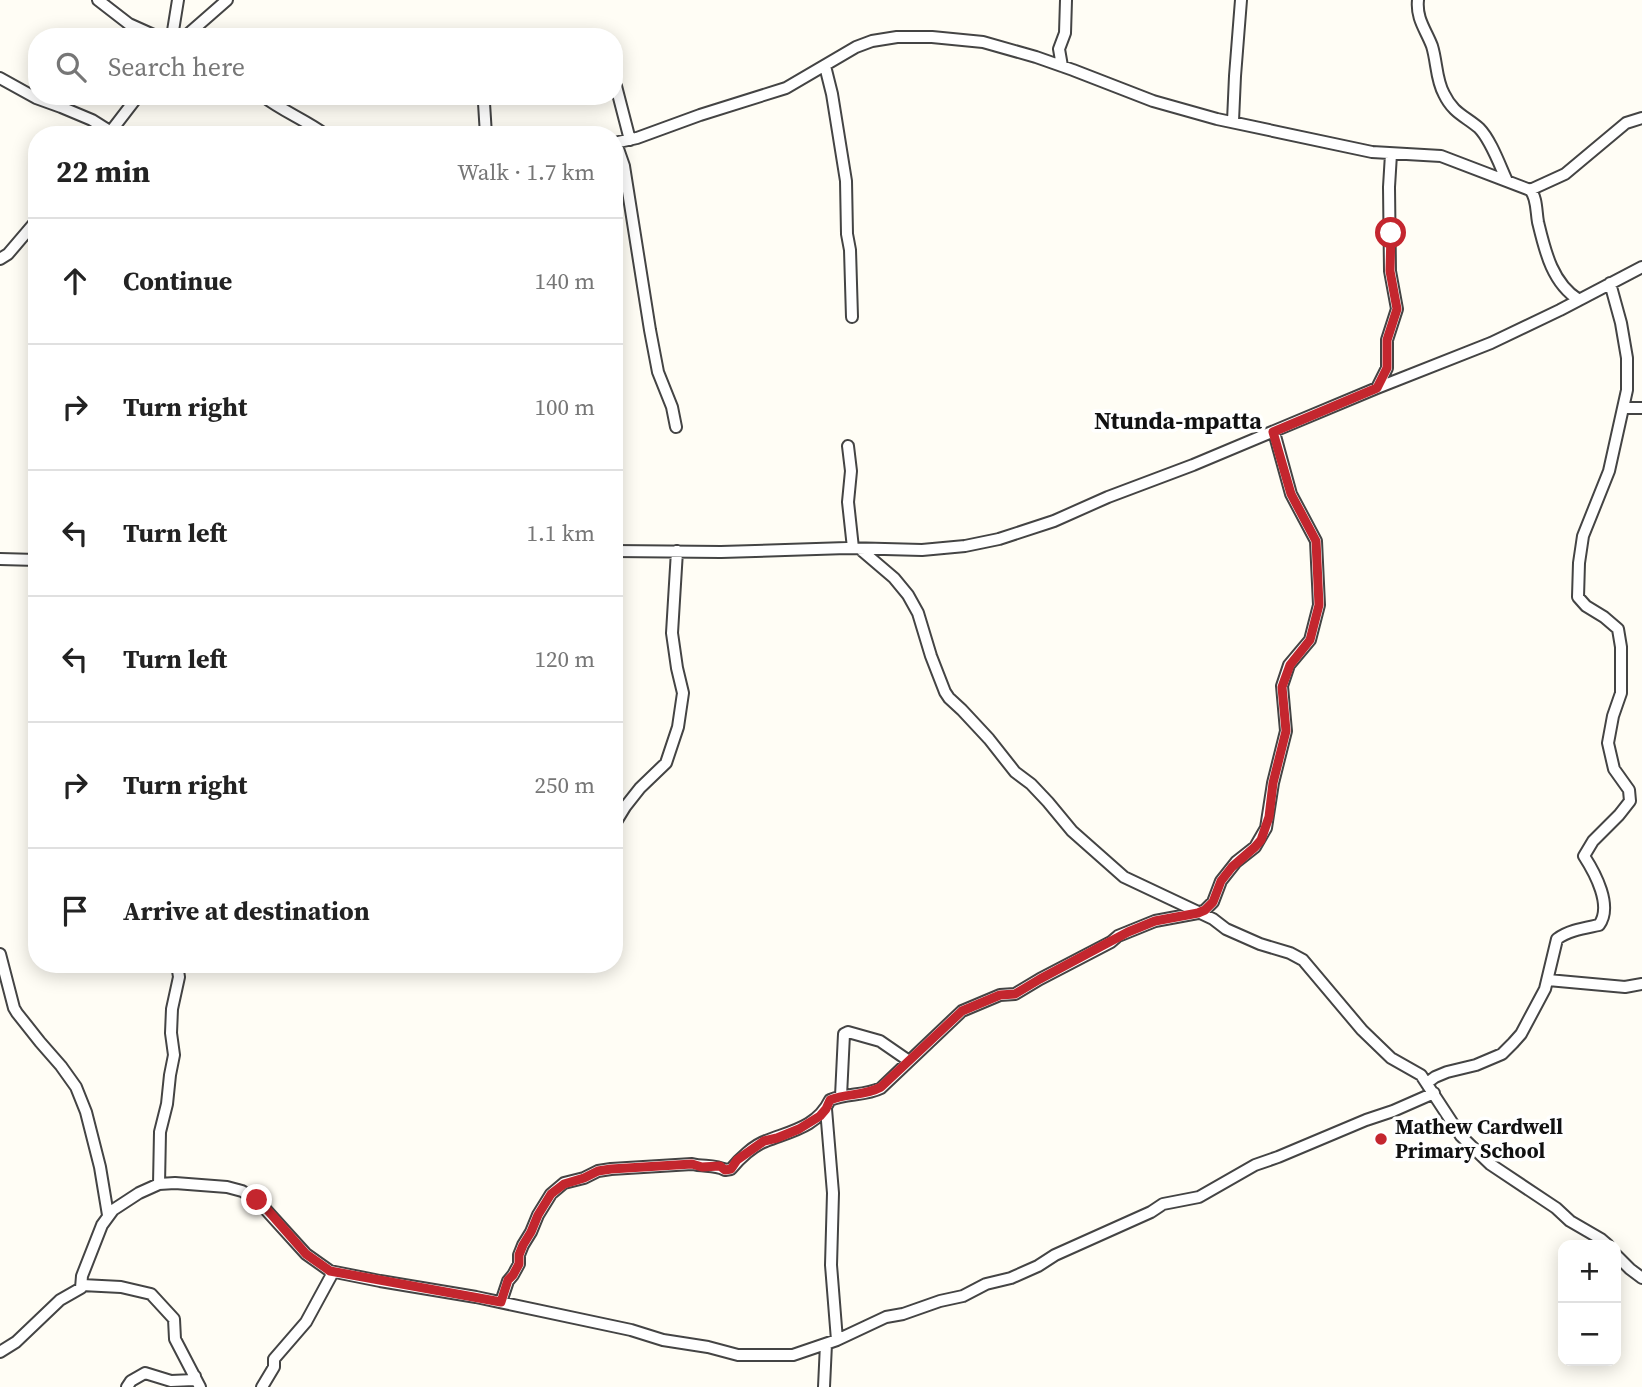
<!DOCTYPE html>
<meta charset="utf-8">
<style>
:root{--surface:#fff;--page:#f2f2f2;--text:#222;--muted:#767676;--line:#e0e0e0}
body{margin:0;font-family:"Source Serif 4",serif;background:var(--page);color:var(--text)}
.controls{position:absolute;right:21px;bottom:21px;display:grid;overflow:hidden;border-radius:14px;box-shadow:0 4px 18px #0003}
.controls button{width:63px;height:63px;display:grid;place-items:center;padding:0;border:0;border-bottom:2px solid var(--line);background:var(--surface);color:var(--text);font:35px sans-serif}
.stop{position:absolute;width:21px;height:21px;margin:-16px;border:5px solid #c4262e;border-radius:50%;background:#fff}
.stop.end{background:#c4262e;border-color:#fff;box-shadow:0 2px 7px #0008}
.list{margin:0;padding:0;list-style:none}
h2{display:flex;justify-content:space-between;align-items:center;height:91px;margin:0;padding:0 28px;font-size:30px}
h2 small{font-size:23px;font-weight:400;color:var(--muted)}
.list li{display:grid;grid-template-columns:46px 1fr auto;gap:21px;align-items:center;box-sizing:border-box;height:126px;padding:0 28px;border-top:2px solid var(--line)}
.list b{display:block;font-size:26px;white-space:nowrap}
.list em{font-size:23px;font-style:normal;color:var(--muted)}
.icon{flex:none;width:38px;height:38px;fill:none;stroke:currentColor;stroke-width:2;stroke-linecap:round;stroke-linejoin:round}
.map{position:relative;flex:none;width:1642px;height:1387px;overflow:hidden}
.search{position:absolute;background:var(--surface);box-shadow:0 4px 18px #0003;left:28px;top:28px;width:595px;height:77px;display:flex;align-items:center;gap:18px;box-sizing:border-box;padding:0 24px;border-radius:28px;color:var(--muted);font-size:26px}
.panel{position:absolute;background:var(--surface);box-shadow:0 4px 18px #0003;left:28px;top:126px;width:595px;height:847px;border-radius:28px}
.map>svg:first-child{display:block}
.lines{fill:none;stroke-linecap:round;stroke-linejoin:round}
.minor-casing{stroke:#444;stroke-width:14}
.minor{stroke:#fff;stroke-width:10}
.route{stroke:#c4262e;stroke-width:9}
.poi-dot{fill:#c4262e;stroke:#fff;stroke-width:2.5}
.labels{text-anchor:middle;stroke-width:7;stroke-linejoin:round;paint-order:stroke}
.poi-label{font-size:21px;font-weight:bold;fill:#111;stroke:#fff;text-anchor:start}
.quarter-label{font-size:24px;font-weight:bold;fill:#111;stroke:#fff}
</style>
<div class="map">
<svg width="1642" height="1387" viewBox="0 0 1642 1387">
<rect width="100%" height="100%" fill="#fffdf5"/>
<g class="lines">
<g class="minor-casing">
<path id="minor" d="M98 0 129 24 158 37
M1418 0C1416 19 1426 30 1432 46 1437 62 1436 80 1444 94 1453 113 1465 116 1479 128 1491 140 1500 166 1507 181
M172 37 178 0
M179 37 187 35 227 0
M825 66 832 94 846 181 847 234 850 250 852 317
M1062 66 1059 49 1065 33 1066 0
M0 78 36 98 61 107 92 120 111 132
M616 86 630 140
M263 96C282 111 306 120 326 135
M1233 121 1235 76 1241 0
M108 135 138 96
M486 135 484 103 487 96
M614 143 637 138 700 115 786 88 856 47 872 41 897 37H932L983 42 1036 57 1073 70 1153 101 1217 119 1372 152 1441 156 1530 190C1537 197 1536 211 1538 222 1545 251 1552 283 1579 300
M616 143 624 166 650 330 658 372 672 407 676 427
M1530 190 1565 174 1626 123 1642 118
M0 259 8 254 37 220
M1377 388 1387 368V340L1397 309 1390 271 1389 187 1391 154
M1623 408H1642
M848 446 851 471 848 502 853 548
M860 549 894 578 908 595 918 613 931 656 945 692 949 698 962 710 989 739 1015 772 1031 784 1048 802 1072 831 1124 877 1213 919 1226 929 1260 944 1290 953 1303 960 1362 1030 1391 1058 1421 1075 1461 1136 1490 1164 1556 1208 1570 1221 1601 1239 1608 1245
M614 551 721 552 847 548 922 550 965 546 999 539 1054 521 1108 497 1193 465 1377 388 1491 343 1560 310 1642 267
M0 559 37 560
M614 825 625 807 640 788 666 763 678 727 683 693 677 668 672 633 677 551
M0 954 14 1008 17 1013 40 1042 61 1066 76 1087 86 1112 100 1167 108 1215
M1548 980 1625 987 1642 984
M1427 1083 1435 1077 1447 1072 1476 1065 1502 1054 1513 1043 1521 1034 1545 989 1557 939C1569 930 1585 928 1599 925 1613 906 1595 873 1584 856L1593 841 1619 815 1630 801 1629 790 1614 769 1608 743 1613 716 1621 693V647L1618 629 1604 617 1586 606 1578 597 1579 563 1583 536 1609 471 1627 390V358L1621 323 1610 283
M841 1096 844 1034 848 1032 880 1041 909 1061
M826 1109 833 1193 831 1265 837 1340
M159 1184 160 1132 167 1104 170 1075 174 1055 171 1033 172 1009 179 977 177 964
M1616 1255 1630 1269 1642 1278
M82 1285 121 1287 151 1294 174 1319 175 1339 200 1387
M501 1302 508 1281 513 1275 519 1264V1255L523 1245 531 1232 538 1215 551 1194 564 1183 584 1178 598 1171 611 1169 692 1164C704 1167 715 1164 725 1170L731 1169C739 1159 754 1145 766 1141 791 1131 817 1127 830 1100 847 1093 865 1096 881 1088L962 1011 1000 995 1015 994 1040 979 1111 942 1118 936 1155 921 1198 913 1205 910 1213 902 1221 881 1236 862 1255 847 1266 828 1273 783 1286 731 1282 686 1289 665 1310 640 1319 605 1316 541 1291 494 1274 432
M0 1352 16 1342 60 1300 81 1288 82 1276 102 1225 113 1210 139 1193 159 1184 175 1183 227 1187 242 1191 257 1200 306 1254 330 1271 380 1281 476 1297 631 1330 663 1340 708 1347 738 1355H793L837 1340 886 1317 903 1314 940 1301 963 1296 986 1284 1011 1278 1038 1266 1055 1255 1151 1212 1163 1204 1199 1197 1255 1165 1278 1157 1366 1120 1393 1111 1434 1093
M127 1387 131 1381 145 1373 171 1381 194 1380 195 1376
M262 1387 274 1367V1359L306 1322 331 1276 330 1271
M824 1387 826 1344"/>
</g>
<use href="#minor" class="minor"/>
</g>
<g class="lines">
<path class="route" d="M257 1200 264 1206 306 1254 330 1271 501 1302 508 1280 513 1275 519 1264V1255L523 1245 531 1232 538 1215 551 1194 564 1184 584 1178 598 1171 611 1169 692 1164 702 1167 720 1166 725 1170 731 1169 737 1160 764 1141 777 1138 799 1129 820 1116 826 1109 830 1100C847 1093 865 1096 881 1087L962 1011 1000 995 1015 994 1040 979 1128 932 1155 921 1198 913 1205 910 1213 902 1221 881 1232 867 1255 847 1261 840 1269 817 1273 783 1286 731 1282 687 1290 665 1310 640 1319 605 1316 541 1291 494 1273 432 1377 388 1387 368V340L1397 309 1390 271 1391 233"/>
</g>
<circle class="poi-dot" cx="1381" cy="1139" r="7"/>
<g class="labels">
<g class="poi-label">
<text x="1395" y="1134">Mathew Cardwell<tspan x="1395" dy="24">Primary School</tspan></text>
</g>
<g class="quarter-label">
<text x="1178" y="429">Ntunda-mpatta</text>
</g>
</g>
</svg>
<div class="controls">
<button>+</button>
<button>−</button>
</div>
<div class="stop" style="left:1391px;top:233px"></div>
<div class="stop end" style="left:257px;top:1200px"></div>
<div class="search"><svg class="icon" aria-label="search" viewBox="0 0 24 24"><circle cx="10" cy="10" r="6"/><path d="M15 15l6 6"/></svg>Search here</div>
<section class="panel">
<h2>22 min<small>Walk · 1.7 km</small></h2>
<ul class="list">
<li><svg class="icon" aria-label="ahead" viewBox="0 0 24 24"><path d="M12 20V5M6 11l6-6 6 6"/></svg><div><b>Continue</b></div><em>140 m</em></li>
<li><svg class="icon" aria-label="right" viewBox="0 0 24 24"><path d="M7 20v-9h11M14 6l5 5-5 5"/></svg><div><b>Turn right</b></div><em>100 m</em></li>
<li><svg class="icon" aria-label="left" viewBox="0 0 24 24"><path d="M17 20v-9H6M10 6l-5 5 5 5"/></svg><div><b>Turn left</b></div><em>1.1 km</em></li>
<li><svg class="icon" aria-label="left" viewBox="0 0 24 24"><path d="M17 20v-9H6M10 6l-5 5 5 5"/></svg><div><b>Turn left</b></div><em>120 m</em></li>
<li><svg class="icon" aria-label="right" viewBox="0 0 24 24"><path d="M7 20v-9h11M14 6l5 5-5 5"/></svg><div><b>Turn right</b></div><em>250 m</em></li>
<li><svg class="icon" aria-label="arrive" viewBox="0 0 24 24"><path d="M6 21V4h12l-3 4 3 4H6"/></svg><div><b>Arrive at destination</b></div></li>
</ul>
</section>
</div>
